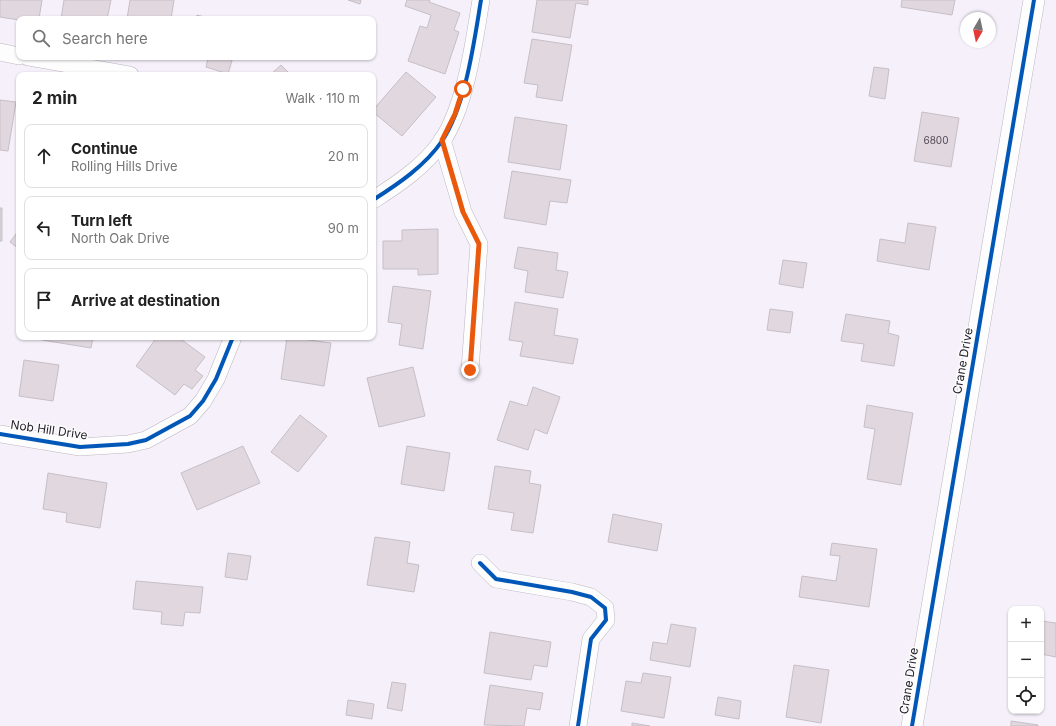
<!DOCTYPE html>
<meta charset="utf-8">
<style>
:root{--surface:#fff;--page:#f6f6f6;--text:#222;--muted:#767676;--line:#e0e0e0}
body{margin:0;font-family:Inter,sans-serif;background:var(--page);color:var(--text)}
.controls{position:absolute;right:12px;bottom:12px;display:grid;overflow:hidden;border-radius:8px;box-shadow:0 1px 3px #0004}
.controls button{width:36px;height:36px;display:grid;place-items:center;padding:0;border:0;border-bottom:1px solid var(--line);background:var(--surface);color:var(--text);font:20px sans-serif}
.compass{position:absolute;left:960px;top:12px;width:36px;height:36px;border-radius:50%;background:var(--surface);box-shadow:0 1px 3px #0004;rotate:189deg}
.stop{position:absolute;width:12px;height:12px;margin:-9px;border:3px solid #ea580c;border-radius:50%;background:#fff}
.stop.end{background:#ea580c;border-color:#fff;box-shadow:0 1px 4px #0008}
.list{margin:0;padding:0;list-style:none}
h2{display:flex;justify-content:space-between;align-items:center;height:52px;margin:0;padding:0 16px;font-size:17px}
h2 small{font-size:13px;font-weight:400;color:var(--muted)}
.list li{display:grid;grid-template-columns:26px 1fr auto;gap:12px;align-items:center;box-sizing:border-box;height:64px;margin:0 8px 8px;padding:0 8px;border:1px solid var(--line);border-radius:8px}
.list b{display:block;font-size:15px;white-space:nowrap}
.list p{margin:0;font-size:13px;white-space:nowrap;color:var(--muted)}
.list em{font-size:13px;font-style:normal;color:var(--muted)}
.icon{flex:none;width:22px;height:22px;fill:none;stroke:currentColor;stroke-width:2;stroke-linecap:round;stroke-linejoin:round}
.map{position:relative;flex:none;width:1056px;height:726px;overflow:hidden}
.search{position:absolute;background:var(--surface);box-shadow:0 1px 3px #0004;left:16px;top:16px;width:360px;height:44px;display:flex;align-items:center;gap:10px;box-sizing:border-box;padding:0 14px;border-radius:8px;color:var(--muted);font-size:15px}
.panel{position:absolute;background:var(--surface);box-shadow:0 1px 3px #0004;left:16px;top:72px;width:360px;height:268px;border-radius:8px}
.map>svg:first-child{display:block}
.building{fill:#e0d7df;stroke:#c7bfc7}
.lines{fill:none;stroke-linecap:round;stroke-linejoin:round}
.minor-casing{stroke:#bcb7c1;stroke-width:18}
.tertiary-casing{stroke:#bcb7c1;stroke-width:22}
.minor{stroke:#fefdfe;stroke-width:17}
.tertiary{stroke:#fefdfe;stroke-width:21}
.cycleway-casing{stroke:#fcfcfc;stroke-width:6}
.cycleway{stroke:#0057b8;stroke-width:4}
.route{stroke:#ea580c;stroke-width:5}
.labels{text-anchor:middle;stroke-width:3;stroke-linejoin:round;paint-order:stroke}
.number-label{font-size:10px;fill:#504a55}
.street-label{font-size:12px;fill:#201b27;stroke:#fcfcfc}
</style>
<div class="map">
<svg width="1056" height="726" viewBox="0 0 1056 726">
<rect width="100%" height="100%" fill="#f5f0fa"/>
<path class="building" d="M0 0H42L39 19 19 20 0 17Z
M64 0H111L107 19H61Z
M130 0H174L171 19H127Z
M348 0H361L360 4Z
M407 0H430L429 2 460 13 454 30 459 32 445 74 408 61 420 26 427 28 431 15 405 6Z
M537 0H588V5L576 3 570 38 532 32Z
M902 0H955L952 15 901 7Z
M197 15 212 19H196Z
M532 39 572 45 562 101 536 97 538 85 524 83Z
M205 57H233L228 74 206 67 208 58Z
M281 65 291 75H270Z
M874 67 889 69 885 99 869 96Z
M406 72 436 97 402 136 373 112V110Z
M0 100 16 102 8 151 0 150Z
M922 112 959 118 951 167 914 161Z
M515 117 567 125 560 170 508 162Z
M512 171 571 180 567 203 550 201 546 225 504 218Z
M0 208H2V241H0Z
M908 223 936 227 929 270 877 261 880 239 905 243Z
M438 229V274L418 275V269H383V241H402V230Z
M19 230V249L10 242Z
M518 247 558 253 556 270 568 272 563 298 525 292 528 271 514 268Z
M783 260 807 263 803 288 779 284Z
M393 286 431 291 423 349 399 345 402 324 388 322Z
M515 302 558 309 554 335 578 339 573 364 520 356 523 342 509 340Z
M770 309 793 312 790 333 767 330Z
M846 314 890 321 888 333 899 336 894 366 861 361 864 344 841 341Z
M43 337H93L91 348 42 340Z
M157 337H178L205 357 195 370 203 376 192 389 184 384 175 395 136 366Z
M287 337 331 343 324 386 281 379Z
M24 360 59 365 53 401 19 396Z
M413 367 425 416 379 427 367 378Z
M533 387 560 397 547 434 535 429 528 450 497 440 510 401 527 406Z
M867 405 913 413 901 485 867 479 875 429 864 427Z
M300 415 327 436 298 472 271 452Z
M243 446 260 483 197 510 181 473Z
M407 446 450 453 444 491 401 484Z
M495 466 531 471 529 483 541 485 533 533 511 530 514 513 488 509Z
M48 473 107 483 100 528 66 522 67 513 43 509Z
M613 514 662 524 657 551 608 542Z
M375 537 410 542 407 563 419 565 414 592 367 585Z
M832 543 877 549 869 607 799 597 802 576 836 581 840 556 830 555Z
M228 553 251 556 247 580 225 577Z
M136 581 203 587 200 613 185 612 183 626 161 624 162 612 133 609Z
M1041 621 1056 623V657L1041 654Z
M671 624 696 628 690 667 650 660 653 642 667 644Z
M490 632 551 642 547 667 534 665 531 680 484 673Z
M794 665 829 670 821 723 786 717Z
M643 673 671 677 664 718 621 711 626 681 641 683Z
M392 682 406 684 402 711 387 708Z
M490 685 543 693 540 710 527 708 524 726 484 725Z
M718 697 741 701 739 719 715 715Z
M348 700 374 704 372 719 346 715Z
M1011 721 1038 725V726H1011Z
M632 723 650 726H632Z"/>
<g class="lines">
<g class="minor-casing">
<path id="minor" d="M0 52 19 56
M28 57 130 75
M442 140 463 212 479 244 470 370
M373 200C398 184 425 166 442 141 466 105 474 42 481 0
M0 434 80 447 128 444 146 440 190 416 203 401 216 379 233 337
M480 563 496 579 572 592 591 597 605 608 606 620 591 639 578 726"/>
</g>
<g class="tertiary-casing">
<path id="tertiary" d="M912 726 1034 0"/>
</g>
<use href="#minor" class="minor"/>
<use href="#tertiary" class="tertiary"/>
<g class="cycleway-casing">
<path id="cycleway" d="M373 200C398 184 425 166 442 141 466 105 474 42 481 0
M0 434 80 447 128 444 146 440 190 416 203 401 216 379 233 337
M480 563 496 579 572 592 591 597 605 608 606 620 591 639 578 726
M912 726 1034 0"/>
</g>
<use href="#cycleway" class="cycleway"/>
</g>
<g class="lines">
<path class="route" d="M463 89 455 114 442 140 463 212 479 244 470 370"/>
</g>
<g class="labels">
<g class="number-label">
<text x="936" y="144">6800</text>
</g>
<g class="street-label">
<text transform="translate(963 361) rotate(-80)" y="4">Crane Drive</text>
<text transform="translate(49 430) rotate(8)" y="4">Nob Hill Drive</text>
<text transform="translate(909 681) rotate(-81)" y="4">Crane Drive</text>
</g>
</g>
</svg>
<div class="controls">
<button>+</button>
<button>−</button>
<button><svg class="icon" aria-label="locate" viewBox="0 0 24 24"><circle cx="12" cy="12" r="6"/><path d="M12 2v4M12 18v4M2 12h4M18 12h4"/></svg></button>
</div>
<svg class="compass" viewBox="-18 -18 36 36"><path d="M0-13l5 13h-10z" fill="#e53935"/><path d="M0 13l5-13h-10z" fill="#767676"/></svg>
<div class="stop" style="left:463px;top:89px"></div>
<div class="stop end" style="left:470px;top:370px"></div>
<div class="search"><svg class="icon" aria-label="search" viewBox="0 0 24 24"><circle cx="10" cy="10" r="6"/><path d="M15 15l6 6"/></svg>Search here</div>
<section class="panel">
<h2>2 min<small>Walk · 110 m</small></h2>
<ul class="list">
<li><svg class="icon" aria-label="ahead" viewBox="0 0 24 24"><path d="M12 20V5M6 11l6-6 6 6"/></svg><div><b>Continue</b><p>Rolling Hills Drive</p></div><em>20 m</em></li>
<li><svg class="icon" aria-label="left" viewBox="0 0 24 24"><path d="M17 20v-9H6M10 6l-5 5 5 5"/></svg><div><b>Turn left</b><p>North Oak Drive</p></div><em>90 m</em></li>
<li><svg class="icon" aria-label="arrive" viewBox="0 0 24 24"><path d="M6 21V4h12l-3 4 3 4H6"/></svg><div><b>Arrive at destination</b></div></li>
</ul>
</section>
</div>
